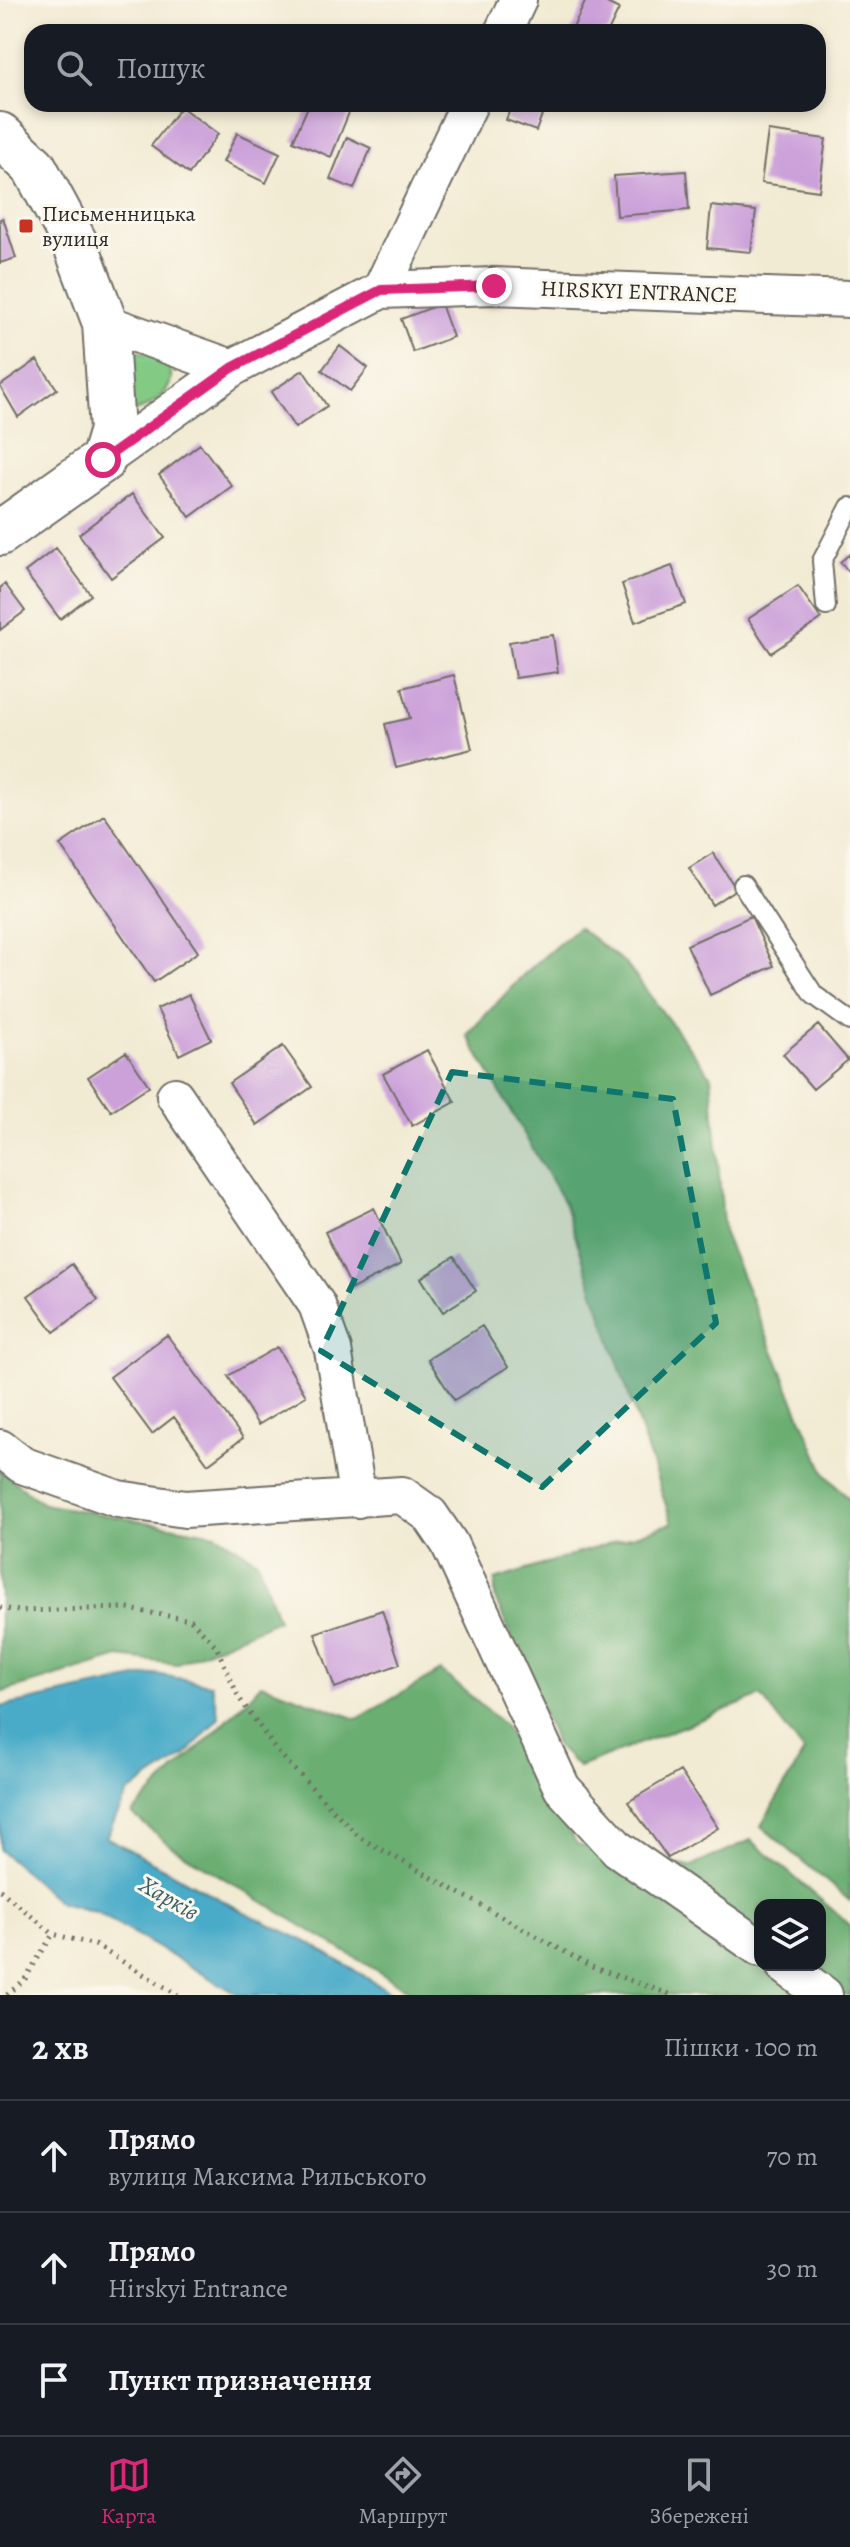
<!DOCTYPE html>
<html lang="uk">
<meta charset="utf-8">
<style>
:root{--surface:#171b24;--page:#20242c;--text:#f1f3f6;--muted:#9ea1a6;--line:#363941;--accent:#db2777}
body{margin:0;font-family:Alegreya,serif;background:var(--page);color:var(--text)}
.controls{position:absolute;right:24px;bottom:24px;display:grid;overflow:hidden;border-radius:16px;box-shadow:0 4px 12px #0003}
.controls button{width:72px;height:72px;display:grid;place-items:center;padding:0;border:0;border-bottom:2px solid var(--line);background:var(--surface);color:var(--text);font:40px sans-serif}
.stop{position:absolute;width:24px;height:24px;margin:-18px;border:6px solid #db2777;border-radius:50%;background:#fff}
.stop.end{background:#db2777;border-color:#fff;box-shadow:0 2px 8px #0008}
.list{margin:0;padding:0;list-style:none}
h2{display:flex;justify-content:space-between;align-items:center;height:104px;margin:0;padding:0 32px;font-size:34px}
h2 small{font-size:26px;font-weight:400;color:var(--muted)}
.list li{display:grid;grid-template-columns:52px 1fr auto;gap:24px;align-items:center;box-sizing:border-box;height:112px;padding:0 32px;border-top:2px solid var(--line)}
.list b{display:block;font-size:30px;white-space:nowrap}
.list p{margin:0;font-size:26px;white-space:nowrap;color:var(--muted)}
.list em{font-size:26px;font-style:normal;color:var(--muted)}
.icon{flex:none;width:44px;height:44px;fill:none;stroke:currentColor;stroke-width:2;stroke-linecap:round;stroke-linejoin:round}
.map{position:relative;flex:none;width:850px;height:1995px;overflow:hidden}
.search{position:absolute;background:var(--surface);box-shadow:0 4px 12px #0003;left:24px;right:24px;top:24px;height:88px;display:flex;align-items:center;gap:20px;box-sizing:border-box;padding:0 28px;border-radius:24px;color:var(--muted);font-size:30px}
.sheet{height:440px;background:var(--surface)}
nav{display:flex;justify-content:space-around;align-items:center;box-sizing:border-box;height:112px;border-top:2px solid var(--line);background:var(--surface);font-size:22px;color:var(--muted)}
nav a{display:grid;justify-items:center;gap:4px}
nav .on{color:var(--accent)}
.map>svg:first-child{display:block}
.green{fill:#83ca85;stroke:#577a58;stroke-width:2}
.forest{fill:#6aae72;stroke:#4a6c4e;stroke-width:2;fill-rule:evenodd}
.water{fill:#49abc8;stroke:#3a6b7a;stroke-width:2}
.building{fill:#cca1da}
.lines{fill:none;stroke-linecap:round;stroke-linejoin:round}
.service-casing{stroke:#716e66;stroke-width:22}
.minor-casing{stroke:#716e66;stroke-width:40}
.secondary-casing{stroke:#716e66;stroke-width:48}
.path{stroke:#716e66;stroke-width:5;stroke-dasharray:2 6;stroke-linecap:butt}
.service{stroke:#fff;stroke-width:18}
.minor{stroke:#fff;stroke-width:36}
.secondary{stroke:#fff;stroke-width:44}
.route{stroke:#db2777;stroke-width:10}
.marked{fill:#0f766e;fill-opacity:0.2;stroke:#0f766e;stroke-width:6;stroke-dasharray:16 10;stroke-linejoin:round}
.poi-dot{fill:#c8321e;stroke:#fbf7ec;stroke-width:3}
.labels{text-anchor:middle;stroke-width:6;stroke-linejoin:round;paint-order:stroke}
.poi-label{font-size:22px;fill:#2b2b2b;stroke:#fbf7ec;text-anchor:start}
.street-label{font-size:22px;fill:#2b2b2b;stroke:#fbf7ec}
.water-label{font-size:24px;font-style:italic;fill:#375e6a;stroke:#fbf7ec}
</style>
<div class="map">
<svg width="850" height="1995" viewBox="0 0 850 1995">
<rect width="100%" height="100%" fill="#fbf7ec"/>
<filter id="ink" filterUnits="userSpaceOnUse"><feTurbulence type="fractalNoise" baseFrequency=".0125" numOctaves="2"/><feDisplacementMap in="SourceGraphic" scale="16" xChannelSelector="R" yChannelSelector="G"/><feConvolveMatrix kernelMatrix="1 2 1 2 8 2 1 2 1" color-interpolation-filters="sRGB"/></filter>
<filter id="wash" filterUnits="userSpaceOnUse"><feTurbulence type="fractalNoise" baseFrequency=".006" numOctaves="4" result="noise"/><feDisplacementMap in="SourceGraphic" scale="32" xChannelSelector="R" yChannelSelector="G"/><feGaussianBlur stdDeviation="1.8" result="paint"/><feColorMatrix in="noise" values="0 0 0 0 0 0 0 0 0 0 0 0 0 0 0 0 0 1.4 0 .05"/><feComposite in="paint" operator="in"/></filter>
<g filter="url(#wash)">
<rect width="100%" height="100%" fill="#f2ebd4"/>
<path class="green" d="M126 350C134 352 145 352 152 355 192 372 162 405 132 412Z"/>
<path class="forest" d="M578 927 626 964 711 1076 724 1234 825 1474 850 1500V1901L761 1826 804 1752 761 1696 579 1767 557 1747 495 1598V1580L672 1523 564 1203 467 1035 524 974Z
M0 1470 43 1504 216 1534 257 1560 278 1620 176 1664 119 1657 0 1693Z
M441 1671 504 1725 577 1844 690 1867 751 1840 850 1925V1995H417L172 1847 132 1814C173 1768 221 1731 261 1684L357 1719ZM760 1905H820V1965H760Z"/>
<path class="water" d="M155 1674 211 1684 219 1717 186 1755 128 1793 106 1837 242 1911 311 1944 395 1995H239L96 1912 60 1903 0 1850V1707Z"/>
<g id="blocks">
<path class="building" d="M586 0H601L619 9 608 32H571Z
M309 104H335L350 110 331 157 293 141Z
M512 104H546L536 131 506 120Z
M181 107 218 134 189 174 151 146Z
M768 131 826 139 819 191 761 183Z
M237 133 280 153 266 183 223 162Z
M347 137 371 148 354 189 330 179Z
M686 171 689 210 617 216 614 176Z
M711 206 756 211 751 252 707 248Z
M3 218 16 258 0 263V219Z
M441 304 453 337 413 352 401 319Z
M340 346 368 368 350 391 322 370Z
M37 360 57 389 18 417 0 386Z
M303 370 327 406 295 428 271 392Z
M200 444 232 486 190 517 159 475Z
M132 494 165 538 111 578 79 534Z
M56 548 91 595 60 619 25 572Z
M850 554V573L840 562Z
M672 566 686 604 635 622 622 584Z
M5 584 25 611 0 630V588Z
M798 586 821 619 771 653 748 619Z
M553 635 558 672 515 678 509 642Z
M454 675 472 749 396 768 385 724 410 718 402 688Z
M104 815 198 952 154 982 60 845Z
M713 853 736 889 712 905 689 868Z
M751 916 774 966 710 995 687 945Z
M189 994 211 1039 179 1055 157 1009Z
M818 1025 848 1060 813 1089 783 1054Z
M283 1046 312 1087 257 1125 229 1083Z
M427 1050 455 1102 412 1126 383 1074Z
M126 1052 149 1086 111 1111 88 1077Z
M374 1208 401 1264 352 1289 325 1232Z
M454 1257 476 1291 443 1312 421 1278Z
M72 1264 98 1300 54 1332 28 1296Z
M482 1326 508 1367 454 1400 428 1359Z
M167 1335 243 1438 208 1464 174 1417 152 1434 110 1377Z
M277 1347 306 1396 258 1425 228 1376Z
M382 1610 400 1664 335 1688 315 1633Z
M680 1771 718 1828 668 1858 628 1802Z"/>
</g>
</g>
<g filter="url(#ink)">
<use href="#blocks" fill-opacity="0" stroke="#716e66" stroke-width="2"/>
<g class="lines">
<g class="service-casing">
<path id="service" d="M826 606 822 561 850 507
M743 885 814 995 850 1021"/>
</g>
<g class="minor-casing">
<path id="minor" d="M503 32 518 0
M381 290 469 104
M105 323 232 368
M103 460 232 368 381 290 494 286 850 299
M175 1096 317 1305 333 1350 358 1499
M0 1448 22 1465 118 1499 185 1509 402 1495 430 1515 449 1543 562 1788 618 1849 760 1948
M784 1965 824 1995"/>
</g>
<g class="secondary-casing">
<path id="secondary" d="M0 135 34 167 75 243 105 323 112 430 103 460 0 533"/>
</g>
<path class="path" d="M0 1608 20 1611 123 1608 191 1620 216 1646 239 1698 277 1751 359 1837 592 1967 672 1995
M0 1890 53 1934 95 1945 178 1995
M7 1995 25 1979 53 1934"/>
<use href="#service" class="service"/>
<use href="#minor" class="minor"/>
<use href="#secondary" class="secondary"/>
</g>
</g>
<g class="lines" filter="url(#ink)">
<path class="route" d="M103 460 232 368 381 290 494 286"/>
</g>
<path class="marked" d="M452 1072 673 1099 716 1323 542 1487 321 1351Z"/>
<rect class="poi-dot" x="18" y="218" width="16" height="16" rx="4"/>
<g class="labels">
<g class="poi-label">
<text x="42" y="221">Письменницька<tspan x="42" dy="25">вулиця</tspan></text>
</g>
<g class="street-label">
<text transform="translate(639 291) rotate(2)" y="8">HIRSKYI ENTRANCE</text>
</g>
<g class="water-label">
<text transform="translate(169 1898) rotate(30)" y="8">Харків</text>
</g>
</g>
</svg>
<div class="controls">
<button><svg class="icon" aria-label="layers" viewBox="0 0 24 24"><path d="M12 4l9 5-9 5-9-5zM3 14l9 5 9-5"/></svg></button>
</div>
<div class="stop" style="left:103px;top:460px"></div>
<div class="stop end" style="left:494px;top:286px"></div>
<div class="search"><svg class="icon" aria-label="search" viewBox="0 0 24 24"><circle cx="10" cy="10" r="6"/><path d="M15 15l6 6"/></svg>Пошук</div>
</div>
<section class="sheet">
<h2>2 хв<small>Пішки · 100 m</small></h2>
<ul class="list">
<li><svg class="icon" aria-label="ahead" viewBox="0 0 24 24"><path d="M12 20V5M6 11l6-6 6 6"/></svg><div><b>Прямо</b><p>вулиця Максима Рильського</p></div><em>70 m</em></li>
<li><svg class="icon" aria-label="ahead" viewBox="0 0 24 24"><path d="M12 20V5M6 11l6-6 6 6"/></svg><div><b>Прямо</b><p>Hirskyi Entrance</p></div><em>30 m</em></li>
<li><svg class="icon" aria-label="arrive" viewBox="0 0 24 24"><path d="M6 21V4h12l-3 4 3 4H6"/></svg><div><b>Пункт призначення</b></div></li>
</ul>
</section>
<nav>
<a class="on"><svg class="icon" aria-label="map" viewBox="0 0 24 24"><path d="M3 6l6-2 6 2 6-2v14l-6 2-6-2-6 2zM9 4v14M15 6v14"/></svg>Карта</a>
<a><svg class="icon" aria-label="directions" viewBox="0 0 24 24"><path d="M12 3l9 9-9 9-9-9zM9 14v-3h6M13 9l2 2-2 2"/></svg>Маршрут</a>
<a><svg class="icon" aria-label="saved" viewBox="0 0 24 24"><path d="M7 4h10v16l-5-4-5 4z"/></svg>Збережені</a>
</nav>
